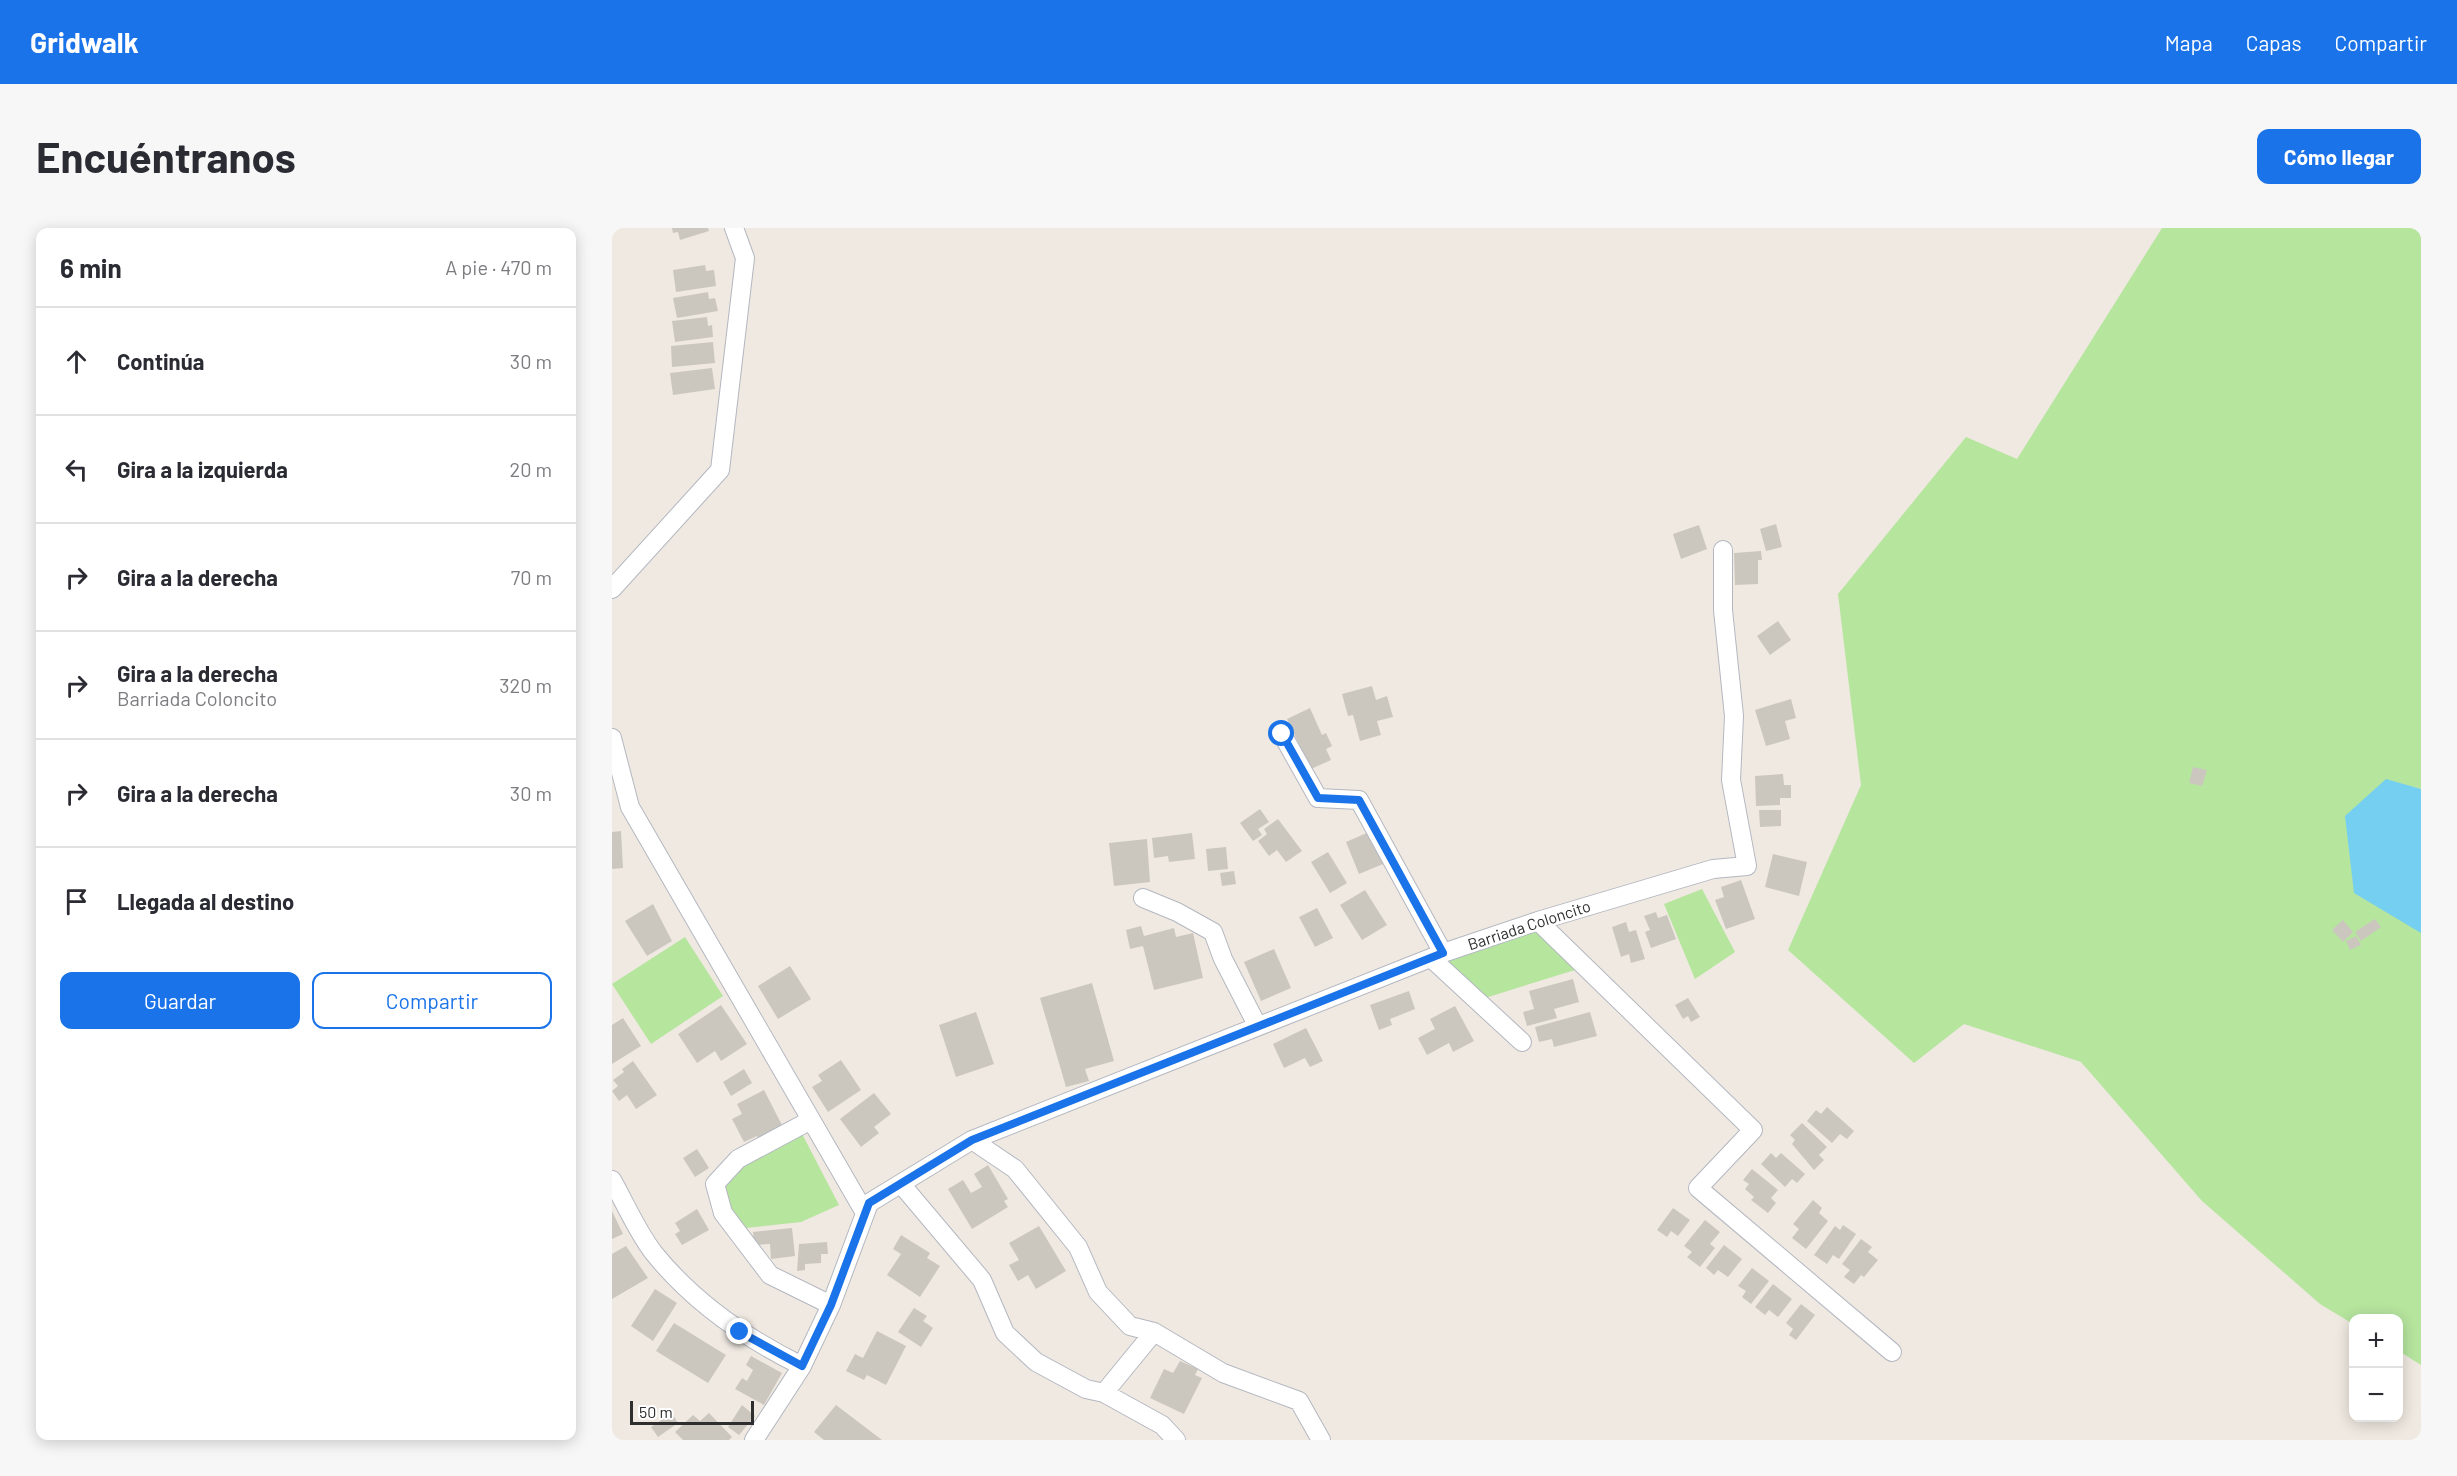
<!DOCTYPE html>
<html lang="es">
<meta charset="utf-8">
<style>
:root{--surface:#fff;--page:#f7f7f7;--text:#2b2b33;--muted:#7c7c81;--line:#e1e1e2;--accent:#1a73e8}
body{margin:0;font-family:Barlow,sans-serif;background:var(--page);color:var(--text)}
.controls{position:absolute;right:18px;bottom:18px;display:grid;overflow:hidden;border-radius:12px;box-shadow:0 3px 15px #0003}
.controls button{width:54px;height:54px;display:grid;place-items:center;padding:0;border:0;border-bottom:2px solid var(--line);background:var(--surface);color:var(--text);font:30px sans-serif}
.scale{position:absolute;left:18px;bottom:15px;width:124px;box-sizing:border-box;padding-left:6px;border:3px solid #2e2e2e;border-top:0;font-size:16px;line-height:21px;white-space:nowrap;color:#2e2e2e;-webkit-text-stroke:4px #fff;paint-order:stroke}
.stop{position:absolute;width:18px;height:18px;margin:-14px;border:4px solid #1a73e8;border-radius:50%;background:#fff}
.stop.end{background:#1a73e8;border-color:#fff;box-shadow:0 2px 6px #0008}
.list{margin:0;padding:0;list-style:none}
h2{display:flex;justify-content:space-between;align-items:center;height:78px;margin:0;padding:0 24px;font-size:26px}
h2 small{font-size:20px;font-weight:400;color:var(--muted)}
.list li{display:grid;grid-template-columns:39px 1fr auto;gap:18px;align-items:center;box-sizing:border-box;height:108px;padding:0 24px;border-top:2px solid var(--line)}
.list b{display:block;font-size:22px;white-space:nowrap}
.list p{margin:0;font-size:20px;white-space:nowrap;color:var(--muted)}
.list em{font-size:20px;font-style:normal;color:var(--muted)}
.actions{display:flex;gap:12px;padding:18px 24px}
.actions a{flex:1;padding:14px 0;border:2px solid var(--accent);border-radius:12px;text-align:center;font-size:21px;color:var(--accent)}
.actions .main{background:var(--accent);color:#fff}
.icon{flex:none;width:33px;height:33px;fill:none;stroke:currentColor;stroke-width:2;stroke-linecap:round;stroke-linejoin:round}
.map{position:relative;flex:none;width:1809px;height:1212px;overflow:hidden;border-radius:12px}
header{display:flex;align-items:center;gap:36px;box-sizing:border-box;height:84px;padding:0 30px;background:var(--accent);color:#fff}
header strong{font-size:28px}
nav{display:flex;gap:33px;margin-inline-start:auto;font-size:21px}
.intro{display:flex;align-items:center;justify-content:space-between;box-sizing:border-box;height:144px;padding:0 36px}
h1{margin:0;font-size:42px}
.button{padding:15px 27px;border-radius:12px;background:var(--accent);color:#fff;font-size:21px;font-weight:700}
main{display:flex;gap:36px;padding:0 36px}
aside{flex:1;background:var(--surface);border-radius:12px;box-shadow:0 3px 15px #0003}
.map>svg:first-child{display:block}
.green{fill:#b6e59e}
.water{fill:#75cff0}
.building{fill:#cbc7bf}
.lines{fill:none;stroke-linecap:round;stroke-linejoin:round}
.minor-casing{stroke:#b4b7c1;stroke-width:20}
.minor{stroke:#fff;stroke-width:18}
.route{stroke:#1a73e8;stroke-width:8}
.labels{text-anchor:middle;stroke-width:4.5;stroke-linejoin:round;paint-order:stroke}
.street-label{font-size:16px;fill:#2e2e2e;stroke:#fff}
</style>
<header>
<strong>Gridwalk</strong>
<nav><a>Mapa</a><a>Capas</a><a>Compartir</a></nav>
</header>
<div class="intro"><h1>Encuéntranos</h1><a class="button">Cómo llegar</a></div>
<main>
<aside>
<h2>6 min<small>A pie · 470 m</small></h2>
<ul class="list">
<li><svg class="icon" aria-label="ahead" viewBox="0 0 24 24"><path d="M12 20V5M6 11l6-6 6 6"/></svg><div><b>Continúa</b></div><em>30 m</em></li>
<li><svg class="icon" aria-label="left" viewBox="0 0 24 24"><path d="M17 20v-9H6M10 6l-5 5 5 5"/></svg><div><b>Gira a la izquierda</b></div><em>20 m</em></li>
<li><svg class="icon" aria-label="right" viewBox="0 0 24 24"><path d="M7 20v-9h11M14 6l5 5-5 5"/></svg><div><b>Gira a la derecha</b></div><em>70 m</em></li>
<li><svg class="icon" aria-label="right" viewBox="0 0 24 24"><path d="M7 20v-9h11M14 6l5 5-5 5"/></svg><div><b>Gira a la derecha</b><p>Barriada Coloncito</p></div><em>320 m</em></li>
<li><svg class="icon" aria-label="right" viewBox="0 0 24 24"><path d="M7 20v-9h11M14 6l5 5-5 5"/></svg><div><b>Gira a la derecha</b></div><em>30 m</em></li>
<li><svg class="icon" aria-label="arrive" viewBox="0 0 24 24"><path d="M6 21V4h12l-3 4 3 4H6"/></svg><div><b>Llegada al destino</b></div></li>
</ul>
<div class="actions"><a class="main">Guardar</a><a>Compartir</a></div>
</aside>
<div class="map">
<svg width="1809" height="1212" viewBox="0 0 1809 1212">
<rect width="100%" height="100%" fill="#efe9e1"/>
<path class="green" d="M1550 0H1809V561L1774 552 1809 705V1137L1787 1123 1786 1090H1742L1741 1096 1708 1076 1590 973 1469 834 1352 796 1302 835 1176 722 1249 557 1226 366 1354 209 1405 231Z
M1090 661 1123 724 1083 751 1052 676Z
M925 700 963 742 873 770 832 731Z
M73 709 111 768 39 816 0 756Z
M187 900 227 977 189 994 134 1000 116 982 110 956 129 933Z"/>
<path class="water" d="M1774 551 1809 561V705L1742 665 1733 588Z"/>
<path class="building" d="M60 0H96L97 3 68 12 66 4 61 5Z
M93 37 94 43 102 42 104 58 64 64 61 42Z
M96 64 97 71 103 70 106 83 65 90 61 70Z
M95 89 96 98 100 97 101 109 63 114 60 93Z
M101 114 103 135 60 139 59 118Z
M100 140 103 161 61 167 58 145Z
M1164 296 1170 319 1154 323 1148 301Z
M1087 297 1095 321 1069 331 1061 306Z
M1149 323 1150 332H1146V356L1123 357 1122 325Z
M1166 393 1179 412 1158 427 1145 408Z
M760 458 764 472 775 468 781 489 765 493 769 507 748 513 741 487 736 488 730 466Z
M1179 471 1184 490 1173 493 1178 511 1154 518 1143 482Z
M698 480 710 507 714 505 720 518 714 521 719 532 699 541 675 491Z
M1581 539 1595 542 1590 558 1577 555Z
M1171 546 1172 557H1179V570H1168V577L1144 578 1143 548Z
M648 581 657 594 646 601 650 607 641 613 628 595Z
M1147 582H1169V598L1148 599Z
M666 591 690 623 674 634 665 622 657 628 646 613 655 606 652 601Z
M9 603 11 640 0 641V604Z
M757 604 771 636 747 646 734 614Z
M580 605 583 631 557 634 556 628 542 630 540 610Z
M535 611 538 654 502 658 497 615Z
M614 619 616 641 596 643 594 621Z
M716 624 735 655 718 665 699 634Z
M1161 626 1195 634 1187 668 1153 659Z
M622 643 624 656 610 658 608 645Z
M1129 652 1143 691 1114 701 1103 672 1112 669 1109 659Z
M753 662 775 697 750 712 728 677Z
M41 676 60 713 35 728 13 693Z
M705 680 721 710 703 719 687 689Z
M1044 684 1046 690 1055 687 1064 711 1039 720 1033 704 1038 702 1032 688Z
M1763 691 1769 699 1749 713 1743 704Z
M1731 692 1741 704 1731 714 1720 702Z
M1014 694 1017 704 1024 702 1033 731 1019 735 1017 726 1009 729 1000 699Z
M529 698 532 708 562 700 564 709 581 705 591 750 542 762 531 718 518 721 514 702Z
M1744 708 1749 717 1738 722 1734 713Z
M662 721 679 760 649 773 632 734Z
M178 738 199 771 166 791 146 758Z
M961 751 967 774 942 781 945 790 915 798 911 784 922 781 917 763Z
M480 755 502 833 473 841 477 853 454 859 428 770Z
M797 763 803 781 778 791 780 797 767 802 758 777Z
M1076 770 1088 789 1079 794 1076 788 1071 791 1063 777Z
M109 777 135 816 109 833 103 823 85 835 66 806Z
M843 778 862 813 841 824 837 815 815 827 806 810 823 801 818 791Z
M364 784 382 836 344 849 327 797Z
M978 784 985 808 942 819 940 811 927 814 923 799Z
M11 790 29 818 0 836V797Z
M694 800 711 833 698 839 693 830 672 840 661 816Z
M229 832 249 862 216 884 200 859 210 853 206 847Z
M21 833 45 867 24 881 15 867 7 873 0 863 6 858 1 852 12 844 10 841Z
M132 841 140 855 119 868 111 854Z
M152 862 173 903 151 918 145 908 132 914 120 891 130 886 125 876Z
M262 865 279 886 262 899 267 905 249 919 228 891Z
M1215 879 1242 903 1235 911 1228 906 1220 915 1195 893 1204 882 1209 886Z
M1190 895 1215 919 1207 927 1212 932 1202 942 1180 916 1183 912 1178 907Z
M85 921 97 940 83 949 71 930Z
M1159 925 1164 930 1169 925 1193 946 1185 955 1180 951 1173 959 1149 936Z
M376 937 396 971 392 973 396 979 360 1001 336 961 351 952 359 965 370 959 362 946Z
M1140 941 1166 962 1159 970 1164 975 1156 985 1139 972 1142 969 1133 961 1137 956 1131 952Z
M1201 972 1210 980 1207 985 1216 993 1194 1021 1180 1010 1187 1001 1181 996Z
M1061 980 1078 992 1066 1008 1059 1003 1055 1009 1045 1002Z
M85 981 97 1002 70 1017 63 1006 68 1003 63 995Z
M0 983 11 1006 0 1011Z
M1093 992 1108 1004 1098 1016 1103 1020 1088 1039 1075 1029 1080 1024 1072 1018Z
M1231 997 1244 1006 1227 1031 1221 1027 1215 1036 1202 1027 1223 998 1228 1002Z
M427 998 454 1043 424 1061 416 1047 406 1053 397 1037 407 1032 397 1015Z
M180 1000 183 1028 159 1031 158 1016 142 1017 141 1004Z
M289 1007 318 1025 315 1030 328 1038 308 1069 275 1047 289 1026 281 1021Z
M1249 1011 1260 1019 1256 1024 1266 1032 1252 1049 1249 1047 1242 1056 1232 1049 1238 1042 1230 1036Z
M215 1014 216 1026H209V1035L193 1036V1042L185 1043 187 1016Z
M1112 1017 1130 1031 1116 1049 1106 1042 1102 1047 1094 1040Z
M14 1018 36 1050 0 1071V1026Z
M1140 1040 1157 1053 1139 1076 1130 1069 1134 1063 1126 1058Z
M1161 1056 1180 1071 1166 1089 1157 1082 1153 1087 1143 1079Z
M43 1061 65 1075 41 1113 19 1098Z
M1189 1076 1203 1087 1184 1112 1177 1107 1181 1101 1174 1095Z
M302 1080 315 1088 311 1093 321 1100 309 1119 286 1104Z
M62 1095 114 1127 96 1155 44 1123Z
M265 1103 294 1118 274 1157 255 1147 252 1152 234 1143 243 1126 251 1130Z
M139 1128 170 1145 152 1177 123 1161 130 1150 135 1153 141 1142 134 1137Z
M568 1133 586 1141 583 1147 590 1150 572 1186 538 1170 552 1141 561 1145Z
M130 1177 143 1188 127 1207 116 1199Z
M224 1177 270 1212H212L202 1204Z
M60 1185 66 1195 46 1209 39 1199Z
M97 1185 120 1209 117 1212H71L63 1204 81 1187 88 1193Z"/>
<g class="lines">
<g class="minor-casing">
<path id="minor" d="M0 361 108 242 133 30 122 0
M670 506 706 570 747 572 831 725
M0 510 18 579 253 985
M531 670 565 684 601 704 611 731 645 797
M926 693 1141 902 1086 960 1280 1124
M819 730 910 814
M199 892 126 931 103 956 111 985 158 1047 219 1077
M360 912 403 941 466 1019 486 1064 518 1098 542 1104 611 1145 687 1173 709 1212
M0 952C13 975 25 1003 41 1024 81 1074 133 1110 190 1138
M289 956 370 1052 393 1105 424 1134 474 1161 492 1165 542 1104
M492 1165 550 1197 564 1212
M142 1212 190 1138 219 1077 257 975 360 912 831 725 926 693 1101 641 1135 638 1119 552 1122 488 1111 382V322"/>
</g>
<use href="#minor" class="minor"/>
</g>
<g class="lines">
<path class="route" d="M128 1104 190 1138 219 1077 257 975 360 912 831 725 747 572 706 570 670 506"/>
</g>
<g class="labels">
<g class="street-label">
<text transform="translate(917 697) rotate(-18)" y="6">Barriada Coloncito</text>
</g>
</g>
</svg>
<div class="controls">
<button>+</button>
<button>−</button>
</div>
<div class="scale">50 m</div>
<div class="stop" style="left:670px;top:506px"></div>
<div class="stop end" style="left:128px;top:1104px"></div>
</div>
</main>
